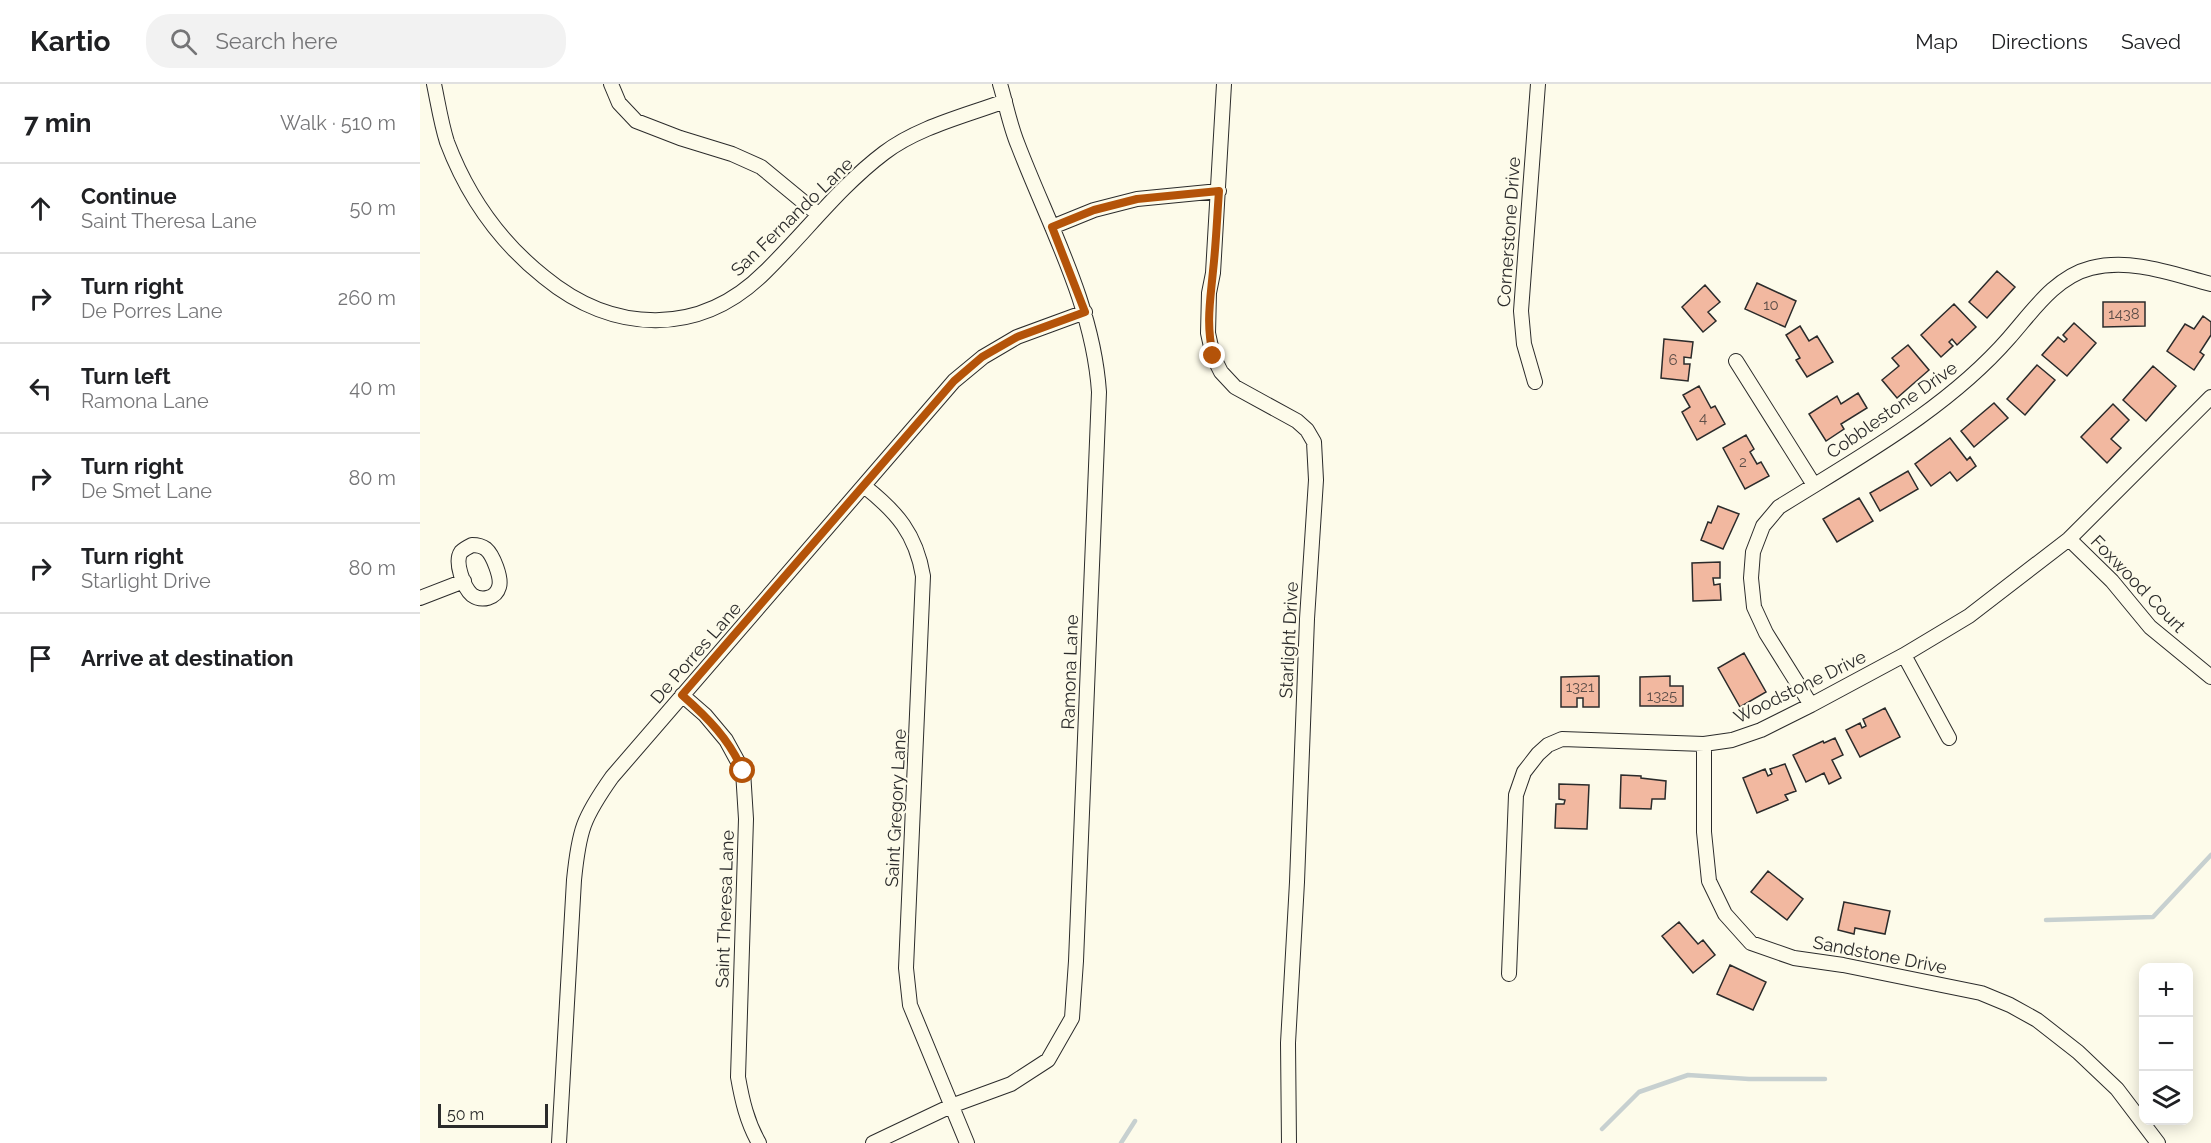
<!DOCTYPE html>
<meta charset="utf-8">
<style>
:root{--surface:#fff;--page:#f2f2f2;--text:#202124;--muted:#757577;--line:#e0e0e0}
body{margin:0;font-family:Raleway,sans-serif;background:var(--page);color:var(--text)}
.controls{position:absolute;right:18px;bottom:18px;display:grid;overflow:hidden;border-radius:12px;box-shadow:0 3px 15px #0003}
.controls button{width:54px;height:54px;display:grid;place-items:center;padding:0;border:0;border-bottom:2px solid var(--line);background:var(--surface);color:var(--text);font:30px sans-serif}
.scale{position:absolute;left:18px;bottom:15px;width:110px;box-sizing:border-box;padding-left:6px;border:3px solid #2b2b2b;border-top:0;font-size:16px;line-height:21px;white-space:nowrap;color:#2b2b2b;-webkit-text-stroke:4px #fdfbea;paint-order:stroke}
.stop{position:absolute;width:18px;height:18px;margin:-14px;border:4px solid #b45309;border-radius:50%;background:#fff}
.stop.end{background:#b45309;border-color:#fff;box-shadow:0 2px 6px #0008}
.list{margin:0;padding:0;list-style:none}
h2{display:flex;justify-content:space-between;align-items:center;height:78px;margin:0;padding:0 24px;font-size:26px}
h2 small{font-size:20px;font-weight:400;color:var(--muted)}
.list li{display:grid;grid-template-columns:39px 1fr auto;gap:18px;align-items:center;box-sizing:border-box;height:90px;padding:0 24px;border-top:2px solid var(--line)}
.list b{display:block;font-size:22px;white-space:nowrap}
.list p{margin:0;font-size:20px;white-space:nowrap;color:var(--muted)}
.list em{font-size:20px;font-style:normal;color:var(--muted)}
.icon{flex:none;width:33px;height:33px;fill:none;stroke:currentColor;stroke-width:2;stroke-linecap:round;stroke-linejoin:round}
.map{position:relative;flex:none;width:1791px;height:1059px;overflow:hidden}
header{display:flex;align-items:center;gap:36px;box-sizing:border-box;height:84px;padding:0 30px;background:var(--surface);border-bottom:2px solid var(--line)}
header strong{font-size:28px}
nav{display:flex;gap:33px;margin-inline-start:auto;font-size:21px}
.search{width:420px;height:54px;background:var(--page);display:flex;align-items:center;gap:15px;box-sizing:border-box;padding:0 21px;border-radius:24px;color:var(--muted);font-size:22px}
main{display:flex}
aside{flex:1;background:var(--surface)}
.map>svg:first-child{display:block}
.lines{fill:none;stroke-linecap:round;stroke-linejoin:round}
.stream{stroke:#c7d0d0;stroke-width:4.5}
.building{fill:#f2b8a0;stroke:#2b2b2b;stroke-width:1.5}
.street-casing{stroke:#2b2b2b;stroke-width:16}
.street{stroke:#fdfbea;stroke-width:14}
.route{stroke:#b45309;stroke-width:8}
.labels{text-anchor:middle;stroke-width:4.5;stroke-linejoin:round;paint-order:stroke}
.number-label{font-size:15px;fill:#5d4e48}
.street-label{font-size:18px;fill:#2b2b2b;stroke:#fdfbea}
</style>
<header>
<strong>Kartio</strong>
<div class="search"><svg class="icon" aria-label="search" viewBox="0 0 24 24"><circle cx="10" cy="10" r="6"/><path d="M15 15l6 6"/></svg>Search here</div>
<nav><a>Map</a><a>Directions</a><a>Saved</a></nav>
</header>
<main>
<aside>
<h2>7 min<small>Walk · 510 m</small></h2>
<ul class="list">
<li><svg class="icon" aria-label="ahead" viewBox="0 0 24 24"><path d="M12 20V5M6 11l6-6 6 6"/></svg><div><b>Continue</b><p>Saint Theresa Lane</p></div><em>50 m</em></li>
<li><svg class="icon" aria-label="right" viewBox="0 0 24 24"><path d="M7 20v-9h11M14 6l5 5-5 5"/></svg><div><b>Turn right</b><p>De Porres Lane</p></div><em>260 m</em></li>
<li><svg class="icon" aria-label="left" viewBox="0 0 24 24"><path d="M17 20v-9H6M10 6l-5 5 5 5"/></svg><div><b>Turn left</b><p>Ramona Lane</p></div><em>40 m</em></li>
<li><svg class="icon" aria-label="right" viewBox="0 0 24 24"><path d="M7 20v-9h11M14 6l5 5-5 5"/></svg><div><b>Turn right</b><p>De Smet Lane</p></div><em>80 m</em></li>
<li><svg class="icon" aria-label="right" viewBox="0 0 24 24"><path d="M7 20v-9h11M14 6l5 5-5 5"/></svg><div><b>Turn right</b><p>Starlight Drive</p></div><em>80 m</em></li>
<li><svg class="icon" aria-label="arrive" viewBox="0 0 24 24"><path d="M6 21V4h12l-3 4 3 4H6"/></svg><div><b>Arrive at destination</b></div></li>
</ul>
</aside>
<div class="map">
<svg width="1791" height="1059" viewBox="0 0 1791 1059">
<rect width="100%" height="100%" fill="#fdfbea"/>
<g class="lines">
<path class="stream" d="M1626 836 1733 833 1791 771
M1182 1045 1219 1008 1268 991 1329 995H1405
M701 1059 715 1037"/>
</g>
<path class="building" d="M1577 187 1595 203 1567 234 1549 218Z
M1337 199 1376 217 1365 243 1325 225Z
M1285 201 1300 218 1288 228 1296 237 1283 248 1262 223Z
M1683 218H1725V242L1683 243Z
M1534 220 1556 243 1537 261 1532 255 1529 258 1533 262 1521 273 1501 251Z
M1783 232 1791 238V251L1780 268 1784 271 1774 286 1747 267 1765 240 1774 245Z
M1654 239 1676 259 1647 292 1622 271 1638 253 1644 258 1647 255 1643 251Z
M1380 242 1389 257 1397 252 1413 278 1387 293 1376 276 1380 274 1366 251Z
M1244 255 1273 258 1271 274 1264 273V280H1270L1268 297 1241 294Z
M1488 261 1509 286 1477 314 1462 296 1479 282 1472 274Z
M1617 281 1635 296 1605 331 1587 315Z
M1733 282 1756 302 1726 337 1703 316Z
M1279 302 1291 324 1295 322 1305 340 1277 356 1262 328 1270 323 1263 311Z
M1438 309 1447 324 1421 340 1424 345 1406 357 1389 330 1417 312 1421 320Z
M1574 319 1588 334 1554 363 1541 347Z
M1693 320 1709 336 1691 355 1701 364 1687 379 1661 353Z
M1326 351 1334 365 1330 368 1337 380 1341 378 1349 392 1325 405 1303 364Z
M1530 354 1547 376 1550 373 1556 382 1537 397 1530 388 1511 402 1495 380Z
M1488 387 1498 405 1460 427 1450 409Z
M1439 414 1453 437 1417 458 1403 435Z
M1298 422 1319 430 1303 465 1281 456 1288 438 1291 439Z
M1300 478V494H1293L1294 501 1300 500 1301 516 1273 517 1272 479Z
M1324 569 1346 608 1320 623 1298 584Z
M1179 592V623H1163V614H1157V623H1141V593Z
M1250 592V602H1263V622H1220V593Z
M1465 624 1480 653 1440 673 1426 646 1440 639 1442 644 1446 642 1443 635Z
M1415 654 1423 671 1412 676 1421 694 1409 700 1404 689 1386 698 1373 671 1403 657 1404 659Z
M1365 680 1376 707 1365 711 1368 716 1337 729 1323 694 1345 685 1348 692 1352 690 1350 685Z
M1201 691 1221 692V694L1246 697 1245 715H1232L1231 725 1200 724Z
M1139 700 1169 701 1167 745 1135 744 1136 720H1144L1145 716 1139 715Z
M1348 787 1383 815 1367 836 1331 808Z
M1424 818 1470 827 1465 850 1435 844 1434 850 1418 846Z
M1259 838 1278 860 1283 856 1295 871 1273 889 1242 852Z
M1310 881 1346 898 1333 926 1297 910Z"/>
<g class="lines">
<g class="street-casing">
<path id="street" d="M14 0C18 19 21 39 27 58 47 111 80 158 124 193 193 250 280 253 345 188 385 149 419 103 464 69 498 43 545 32 585 17
M191 0 199 19 216 37 260 54 312 70 341 83 398 130
M804 0 793 189 789 209 788 249 793 272 801 288 815 303 877 337 887 346 894 358 896 396 887 535 877 798 868 959 869 1059
M632 143 674 126 717 115 799 107
M1316 277 1394 401
M1115 298 1104 260 1101 227 1118 0
M444 402C477 428 496 450 503 492L486 884 490 921 547 1059
M1649 455 1692 497 1730 543 1791 593
M52 461C57 461 62 462 66 465 73 471 82 494 79 503 76 514 62 518 52 511 44 504 34 478 41 468 44 465 48 463 52 461Z
M0 514 44 497
M1484 571 1529 654
M262 611 285 631 306 656 323 687 326 735 318 993C322 1016 327 1038 339 1059
M1391 621 1346 549 1334 523 1331 494 1333 468 1343 442 1359 423C1439 373 1527 325 1589 254 1612 228 1635 193 1671 184 1712 174 1752 190 1791 200
M1284 660V748L1289 797 1305 830 1331 859 1374 874 1423 881 1561 909 1590 921 1617 936 1658 968 1697 1005 1738 1059
M1089 890 1096 711 1104 688 1118 670 1128 661 1142 655 1284 660 1312 656 1341 646 1391 621 1484 571 1549 532 1649 455 1791 313
M139 1059 154 796C159 746 163 734 192 693L534 297 563 273 597 253 665 228
M453 1059 531 1022 591 1000 628 976 652 934 656 877 679 308C673 220 629 142 598 61 590 42 586 20 580 0"/>
</g>
<use href="#street" class="street"/>
</g>
<g class="lines">
<path class="route" d="M323 687C309 655 288 634 262 611L534 297 562 273 597 253 665 228 632 143 674 126 717 115 799 107C797 134 796 161 793 187 790 219 786 239 793 272"/>
</g>
<g class="labels">
<g class="number-label">
<text x="1351" y="226">10</text>
<text x="1704" y="235">1438</text>
<text x="1253" y="281">6</text>
<text x="1283" y="339">4</text>
<text x="1323" y="383">2</text>
<text x="1160" y="608">1321</text>
<text x="1242" y="617">1325</text>
</g>
<g class="street-label">
<text transform="translate(372 133) rotate(-44)" y="6">San Fernando Lane</text>
<text transform="translate(1089 148) rotate(-86)" y="6">Cornerstone Drive</text>
<text transform="translate(1472 326) rotate(-35)" y="6">Cobblestone Drive</text>
<text transform="translate(1718 500) rotate(46)" y="6">Foxwood Court</text>
<text transform="translate(869 556) rotate(-87)" y="6">Starlight Drive</text>
<text transform="translate(276 569) rotate(-49)" y="6">De Porres Lane</text>
<text transform="translate(650 588) rotate(-88)" y="6">Ramona Lane</text>
<text transform="translate(1380 603) rotate(-26)" y="6">Woodstone Drive</text>
<text transform="translate(476 724) rotate(-87)" y="6">Saint Gregory Lane</text>
<text transform="translate(305 825) rotate(-88)" y="6">Saint Theresa Lane</text>
<text transform="translate(1460 871) rotate(11)" y="6">Sandstone Drive</text>
</g>
</g>
</svg>
<div class="controls">
<button>+</button>
<button>−</button>
<button><svg class="icon" aria-label="layers" viewBox="0 0 24 24"><path d="M12 4l9 5-9 5-9-5zM3 14l9 5 9-5"/></svg></button>
</div>
<div class="scale">50 m</div>
<div class="stop" style="left:323px;top:687px"></div>
<div class="stop end" style="left:793px;top:272px"></div>
</div>
</main>
